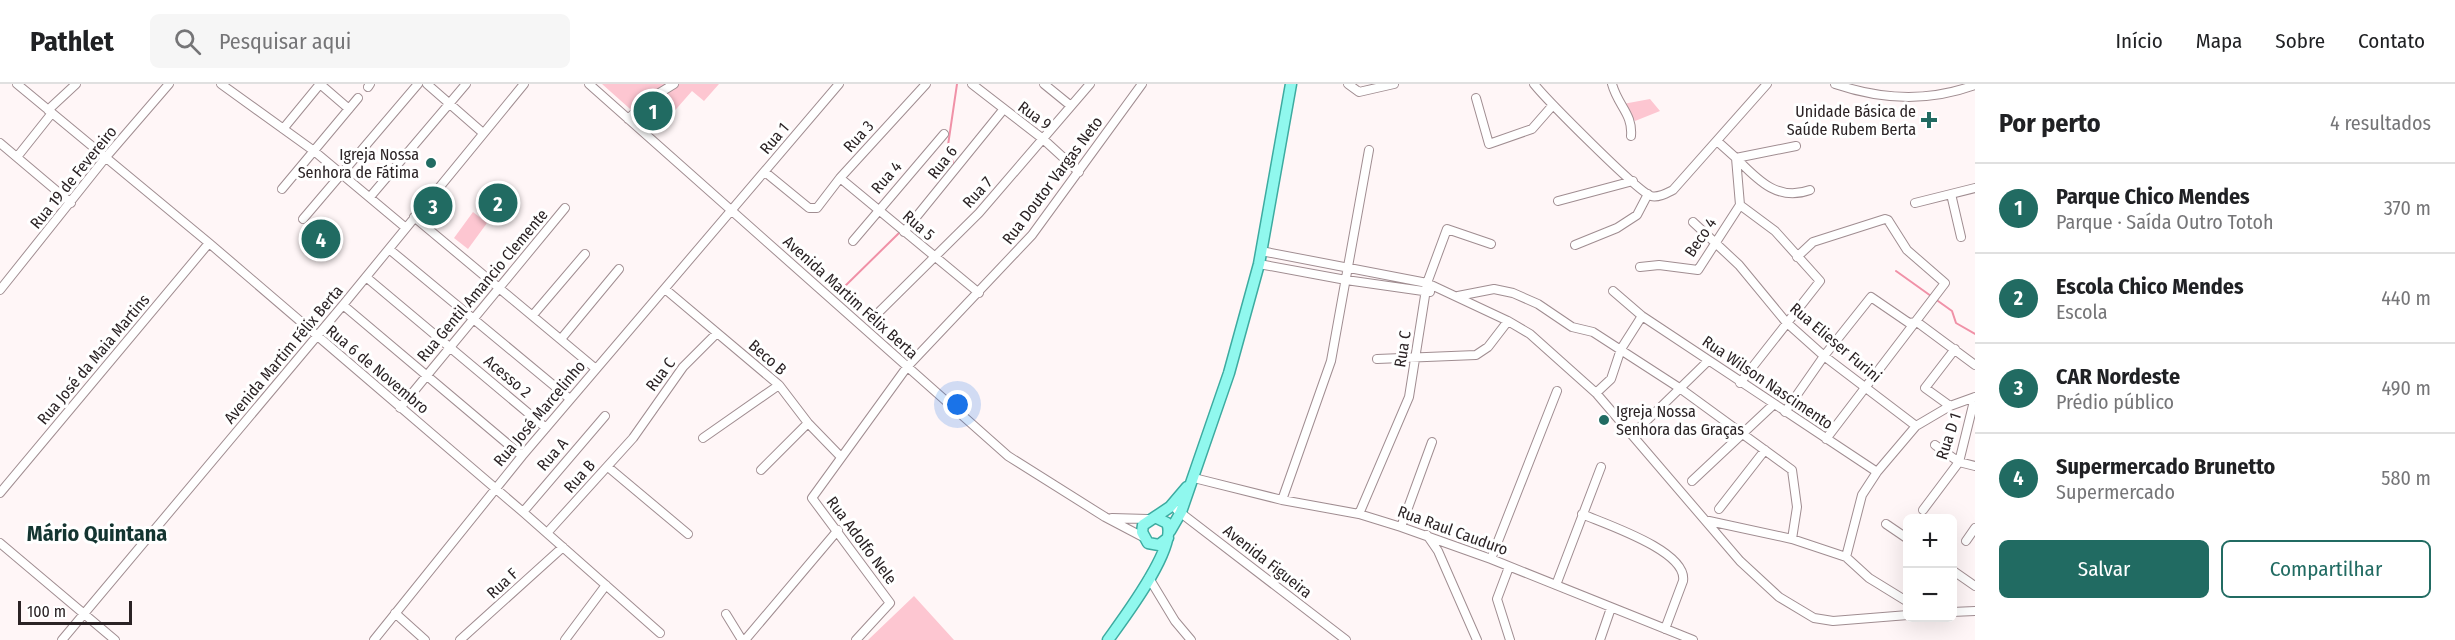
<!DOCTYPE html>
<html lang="pt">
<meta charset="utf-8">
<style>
:root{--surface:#fff;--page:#f6f6f6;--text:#202124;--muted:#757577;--line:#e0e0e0;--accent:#216b62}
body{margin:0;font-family:"Fira Sans Condensed",sans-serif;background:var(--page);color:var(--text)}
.controls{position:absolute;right:18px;bottom:18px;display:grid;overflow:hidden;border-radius:9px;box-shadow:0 6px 24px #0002}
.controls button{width:54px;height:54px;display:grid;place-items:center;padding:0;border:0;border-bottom:2px solid var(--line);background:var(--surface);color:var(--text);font:30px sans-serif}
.scale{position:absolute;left:18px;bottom:15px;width:114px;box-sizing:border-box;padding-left:6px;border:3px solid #2b2325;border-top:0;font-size:16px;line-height:21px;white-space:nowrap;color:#2b2325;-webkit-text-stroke:4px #fff;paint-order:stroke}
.you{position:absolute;left:958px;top:321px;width:21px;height:21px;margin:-15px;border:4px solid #fff;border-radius:50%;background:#1a73e8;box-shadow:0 0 0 9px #1a73e833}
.badge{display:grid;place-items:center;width:39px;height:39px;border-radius:50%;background:var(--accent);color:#fff;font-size:20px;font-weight:700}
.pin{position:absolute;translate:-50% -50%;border:3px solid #fff;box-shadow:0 2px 6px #0006}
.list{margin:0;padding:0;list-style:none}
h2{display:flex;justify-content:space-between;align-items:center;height:78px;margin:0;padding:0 24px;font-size:26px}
h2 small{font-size:20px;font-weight:400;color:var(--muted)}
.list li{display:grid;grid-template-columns:39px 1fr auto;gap:18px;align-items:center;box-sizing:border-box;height:90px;padding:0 24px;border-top:2px solid var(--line)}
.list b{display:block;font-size:22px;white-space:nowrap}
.list p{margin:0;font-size:20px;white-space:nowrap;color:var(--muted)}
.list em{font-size:20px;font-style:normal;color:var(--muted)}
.actions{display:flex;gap:12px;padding:18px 24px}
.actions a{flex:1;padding:14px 0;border:2px solid var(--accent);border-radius:9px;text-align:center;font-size:21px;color:var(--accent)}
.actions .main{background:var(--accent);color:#fff}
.icon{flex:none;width:33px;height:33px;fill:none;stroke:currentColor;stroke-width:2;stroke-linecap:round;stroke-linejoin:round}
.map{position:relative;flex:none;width:1975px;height:556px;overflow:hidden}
header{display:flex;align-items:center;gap:36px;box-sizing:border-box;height:84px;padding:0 30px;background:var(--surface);border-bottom:2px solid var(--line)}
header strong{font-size:28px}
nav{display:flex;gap:33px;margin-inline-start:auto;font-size:21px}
.search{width:420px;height:54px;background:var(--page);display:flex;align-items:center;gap:15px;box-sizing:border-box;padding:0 21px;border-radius:9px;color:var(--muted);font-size:22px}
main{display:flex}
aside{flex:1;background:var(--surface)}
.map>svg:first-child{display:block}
.green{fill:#fdc6d1}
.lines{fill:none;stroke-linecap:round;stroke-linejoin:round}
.stream{stroke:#f091a7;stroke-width:2}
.minor-casing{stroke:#a08d91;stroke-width:10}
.major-casing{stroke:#3daba0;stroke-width:13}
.minor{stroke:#fff;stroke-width:8}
.major{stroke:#90f8ee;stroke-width:10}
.poi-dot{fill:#216b62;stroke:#fff;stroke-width:2}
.labels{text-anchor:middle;stroke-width:6;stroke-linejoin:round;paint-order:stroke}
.poi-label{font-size:16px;fill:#2b2325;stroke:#fff;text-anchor:end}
.street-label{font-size:16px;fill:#2b2325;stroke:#fff}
.district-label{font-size:22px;font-weight:bold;fill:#143531;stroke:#fff}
</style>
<header>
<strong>Pathlet</strong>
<div class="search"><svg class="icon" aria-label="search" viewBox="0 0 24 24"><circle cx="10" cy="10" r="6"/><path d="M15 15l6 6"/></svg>Pesquisar aqui</div>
<nav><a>Início</a><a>Mapa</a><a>Sobre</a><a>Contato</a></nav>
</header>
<main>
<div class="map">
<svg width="1975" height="556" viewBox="0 0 1975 556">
<rect width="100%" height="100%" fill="#fff6f7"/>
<path class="green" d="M602 0H719L704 17 692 7 656 48Z
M1650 15 1660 27 1635 37 1623 20Z
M473 128 487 139 468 165 454 154Z
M914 512 954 556H868Z"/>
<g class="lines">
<path class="stream" d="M955 81 947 68 957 0
M1896 187 1952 227 1956 239 1975 250
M839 208 899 149"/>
<g class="minor-casing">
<path id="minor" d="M17 0 209 159 523 428 660 549
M221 0 314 67 406 144
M320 0 349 25
M427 0 483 49
M589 0 1008 372 1105 433 1143 453
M972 0 1043 55 1079 88
M1044 0 1071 22
M1348 0 1359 8 1394 0
M1534 0C1547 16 1638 108 1651 112 1658 114 1667 109 1673 106L1767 0
M1612 0C1618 22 1633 30 1631 52
M1835 0C1882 16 1929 18 1975 1
M368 3 370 0
M1476 14 1489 60 1532 45 1553 21
M48 26 76 0
M628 35 648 16 674 0
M283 45 320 0
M1717 57 1736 74 1740 121 1775 147 1820 197 1740 299
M0 59 71 119
M17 73 52 29
M1736 74C1757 95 1777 118 1810 106
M1736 74 1796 62
M765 88 809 124H817L840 94 926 0
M840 94 979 209
M282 105 358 14
M1951 110 1961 153
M370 113 466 0
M1558 117 1633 97
M1915 119 1975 104
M414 133 596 285
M303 135 418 0
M1693 138 1739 181 1786 238 1824 272 1916 342
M904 148 1003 26
M853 157 944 50
M1575 161 1617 144 1637 131 1648 110
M389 165 570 315
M1261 167 1427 199 1508 237 1530 250 1596 309 1740 477 1779 513 1814 534 1833 537 1908 531
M1797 173 1813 158 1885 135 1888 136 1907 166 1945 199 1826 355
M1259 180 1346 196 1430 208
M1640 183 1659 181 1698 186 1740 121
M366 193 546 344
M665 205 779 301 808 339 841 373
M0 206 106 73 169 0
M1613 207 1642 232 1877 388
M1458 212 1494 205 1513 209 1538 220 1572 243 1593 248 1681 305 1792 386 1797 423 1792 455
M343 221 522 372
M879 228 979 129 1090 0
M533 231 585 170
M561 255 619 185
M1377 275 1476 271 1488 263 1508 237
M1596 309 1611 295 1621 265 1642 232
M1950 322 1925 304 1955 265
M400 324 565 124
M1785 328 1824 272 1871 213 1909 239 1917 238 1975 281
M1632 351 1708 277
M703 354 779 301
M1935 361 1959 378 1975 382
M608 383 688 450
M761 386 808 339
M1194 394 1282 416 1359 430 1401 443 1491 475 1693 556
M1692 397 1773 321
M0 409 209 159
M1282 416 1331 277 1369 66
M1719 425 1765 366
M1177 426 1346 556
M1923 426 1959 378 1975 313
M523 428 605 332
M1359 430 1409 313 1427 199 1447 145 1491 160
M1582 430C1605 440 1688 467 1683 497L1665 545
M1112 434 1148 435
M1709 437 1792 455 1846 473 1869 494 1908 518
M1886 440 1908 455
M1401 443 1432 358
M547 449 633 354 683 283 717 249
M1427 451 1438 467 1477 556
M1966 457 1975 444
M0 459 115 556
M1846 473 1862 411 1877 388 1916 342 1950 322 1975 313
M1491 475 1557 307
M1509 483 1497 515 1510 556
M1952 486 1975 502
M1149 494 1175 537 1191 556
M1556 501 1601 383
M1952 528 1975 527
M395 529 425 556
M726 530 742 556
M62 556 343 221 524 0
M374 556 522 372 839 0
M460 556 563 463
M565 556 606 501
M745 556 838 446
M856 556 890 519 812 414 907 283 1032 151 1142 0
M1600 556 1611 524"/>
</g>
<g class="major-casing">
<path id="major" d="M1155 433 1170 423 1187 403
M1170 447 1181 428 1229 289 1259 180 1291 0
M1108 556C1123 535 1178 463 1167 439L1155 433 1143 441 1142 448 1148 459 1159 461 1168 454"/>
</g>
<use href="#minor" class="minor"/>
<use href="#major" class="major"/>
</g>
<g class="poi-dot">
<path d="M1926 27h6v6h6v6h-6v6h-6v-6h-6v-6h6z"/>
<circle cx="431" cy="79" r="6"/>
<circle cx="1604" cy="336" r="6"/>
</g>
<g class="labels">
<g class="poi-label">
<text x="1916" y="33">Unidade Básica de<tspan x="1916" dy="18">Saúde Rubem Berta</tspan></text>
<text x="419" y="76">Igreja Nossa<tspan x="419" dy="18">Senhora de Fátima</tspan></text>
<text x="1616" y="333" text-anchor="start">Igreja Nossa<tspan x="1616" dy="18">Senhora das Graças</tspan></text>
</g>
<g class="street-label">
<text transform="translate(1035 31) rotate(36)" y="6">Rua 9</text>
<text transform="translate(858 52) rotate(-48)" y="6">Rua 3</text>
<text transform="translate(774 54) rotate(-50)" y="6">Rua 1</text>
<text transform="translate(942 78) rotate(-52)" y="6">Rua 6</text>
<text transform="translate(73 93) rotate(-51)" y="6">Rua 19 de Fevereiro</text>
<text transform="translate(886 93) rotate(-49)" y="6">Rua 4</text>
<text transform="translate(1052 96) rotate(-53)" y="6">Rua Doutor Vargas Neto</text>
<text transform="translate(977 108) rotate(-48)" y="6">Rua 7</text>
<text transform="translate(919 141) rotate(41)" y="6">Rua 5</text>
<text transform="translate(1700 153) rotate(-56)" y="6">Beco 4</text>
<text transform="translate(482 201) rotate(-50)" y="6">Rua Gentil Amancio Clemente</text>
<text transform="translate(851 213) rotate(42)" y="6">Avenida Martim Félix Berta</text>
<text transform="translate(1836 258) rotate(40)" y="6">Rua Elieser Furini</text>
<text transform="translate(1402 265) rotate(-81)" y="6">Rua C</text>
<text transform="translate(283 270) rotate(-50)" y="6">Avenida Martim Félix Berta</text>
<text transform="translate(768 273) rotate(41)" y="6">Beco B</text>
<text transform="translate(93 275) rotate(-50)" y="6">Rua José da Maia Martins</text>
<text transform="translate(378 285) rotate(40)" y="6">Rua 6 de Novembro</text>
<text transform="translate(660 290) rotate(-53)" y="6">Rua C</text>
<text transform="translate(508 292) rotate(40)" y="6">Acesso 2</text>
<text transform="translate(1768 298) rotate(34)" y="6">Rua Wilson Nascimento</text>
<text transform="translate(539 329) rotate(-50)" y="6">Rua José Marcelinho</text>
<text transform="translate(1948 352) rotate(-72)" y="6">Rua D 1</text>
<text transform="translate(552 370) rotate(-49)" y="6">Rua A</text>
<text transform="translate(579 392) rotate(-48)" y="6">Rua B</text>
<text transform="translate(1453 446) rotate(20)" y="6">Rua Raul Cauduro</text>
<text transform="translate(862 456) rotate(53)" y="6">Rua Adolfo Nele</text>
<text transform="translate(1268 477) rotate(38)" y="6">Avenida Figueira</text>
<text transform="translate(502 499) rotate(-43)" y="6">Rua F</text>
</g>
<g class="district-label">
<text x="97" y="457">Mário Quintana</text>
</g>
</g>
</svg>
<div class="controls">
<button>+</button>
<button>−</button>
</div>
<div class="scale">100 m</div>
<div class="you"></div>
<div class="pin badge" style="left:653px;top:27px">1</div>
<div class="pin badge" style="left:498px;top:119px">2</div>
<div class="pin badge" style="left:433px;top:122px">3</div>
<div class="pin badge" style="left:321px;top:155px">4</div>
</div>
<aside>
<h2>Por perto<small>4 resultados</small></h2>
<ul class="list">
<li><span class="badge">1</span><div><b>Parque Chico Mendes</b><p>Parque · Saída Outro Totoh</p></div><em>370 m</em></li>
<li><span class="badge">2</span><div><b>Escola Chico Mendes</b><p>Escola</p></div><em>440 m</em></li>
<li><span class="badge">3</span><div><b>CAR Nordeste</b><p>Prédio público</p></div><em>490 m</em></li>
<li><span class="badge">4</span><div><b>Supermercado Brunetto</b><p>Supermercado</p></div><em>580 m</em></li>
</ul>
<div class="actions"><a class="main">Salvar</a><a>Compartilhar</a></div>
</aside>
</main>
